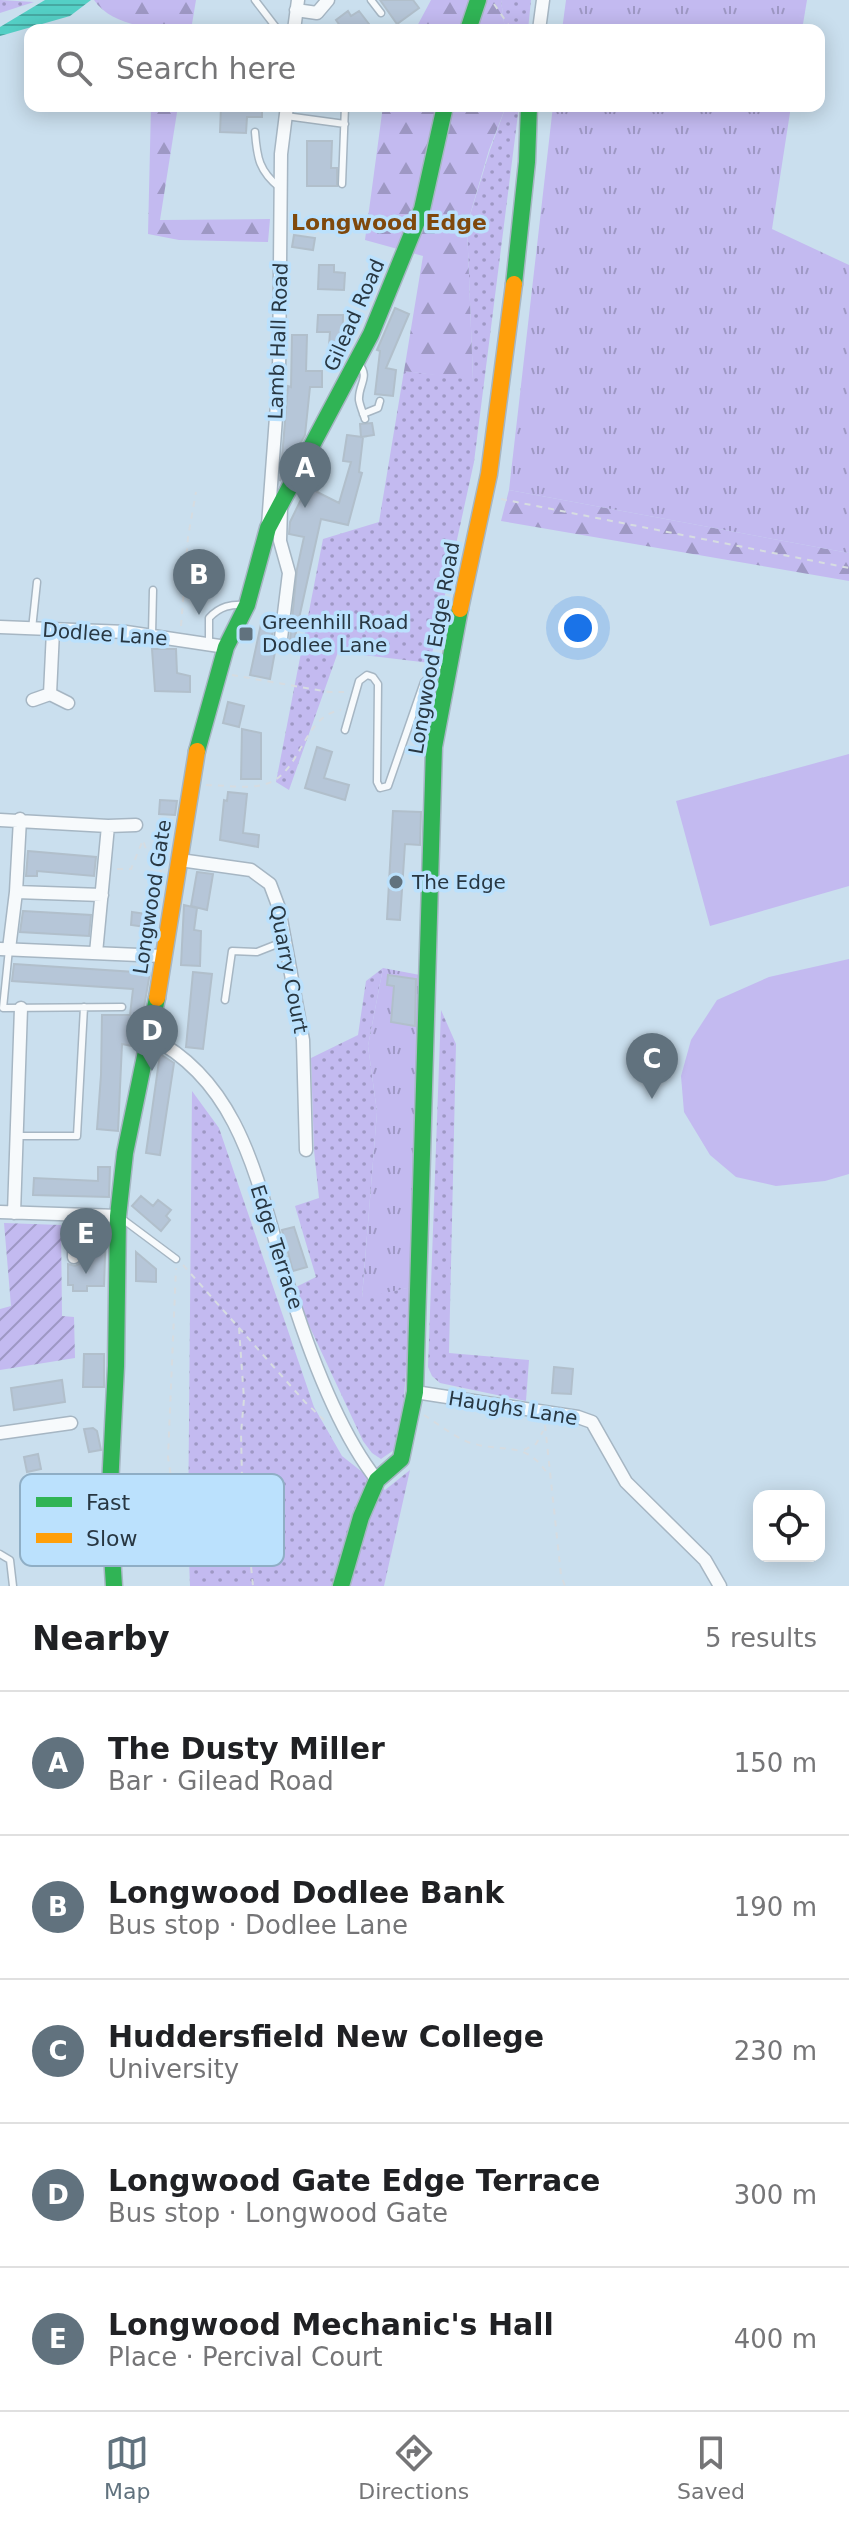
<!DOCTYPE html>
<meta charset="utf-8">
<style>
:root{--surface:#fff;--page:#f6f6f6;--text:#202124;--muted:#757577;--line:#e0e0e0;--accent:#61727e}
body{margin:0;font-family:"DejaVu Sans",sans-serif;background:var(--page);color:var(--text)}
.controls{position:absolute;right:24px;bottom:24px;display:grid;overflow:hidden;border-radius:16px;box-shadow:0 4px 20px #0003}
.controls button{width:72px;height:72px;display:grid;place-items:center;padding:0;border:0;border-bottom:2px solid var(--line);background:var(--surface);color:var(--text);font:40px sans-serif}
.you{position:absolute;left:578px;top:628px;width:28px;height:28px;margin:-20px;border:6px solid #fff;border-radius:50%;background:#1a73e8;box-shadow:0 0 0 12px #1a73e833}
.badge{display:grid;place-items:center;width:52px;height:52px;border-radius:50%;background:var(--accent);color:#fff;font-size:26px;font-weight:700}
.pin{position:absolute;translate:-50% -66px;filter:drop-shadow(0 2px 4px #0008)}
.pin::after{content:'';position:absolute;top:42px;width:28px;height:24px;background:inherit;clip-path:polygon(0 0,100% 0,50% 100%)}
.list{margin:0;padding:0;list-style:none}
h2{display:flex;justify-content:space-between;align-items:center;height:104px;margin:0;padding:0 32px;font-size:34px}
h2 small{font-size:26px;font-weight:400;color:var(--muted)}
.list li{display:grid;grid-template-columns:52px 1fr auto;gap:24px;align-items:center;box-sizing:border-box;height:144px;padding:0 32px;border-top:2px solid var(--line)}
.list b{display:block;font-size:30px;white-space:nowrap}
.list p{margin:0;font-size:26px;white-space:nowrap;color:var(--muted)}
.list em{font-size:26px;font-style:normal;color:var(--muted)}
.icon{flex:none;width:44px;height:44px;fill:none;stroke:currentColor;stroke-width:2;stroke-linecap:round;stroke-linejoin:round}
.map{position:relative;flex:none;width:849px;height:1586px;overflow:hidden}
.search{position:absolute;background:var(--surface);box-shadow:0 4px 20px #0003;left:24px;right:24px;top:24px;height:88px;display:flex;align-items:center;gap:20px;box-sizing:border-box;padding:0 28px;border-radius:16px;color:var(--muted);font-size:30px}
.sheet{height:824px;background:var(--surface)}
nav{display:flex;justify-content:space-around;align-items:center;box-sizing:border-box;height:112px;border-top:2px solid var(--line);background:var(--surface);font-size:22px;color:var(--muted)}
nav a{display:grid;justify-items:center;gap:4px}
nav .on{color:var(--accent)}
.map>svg:first-child{display:block}
.grass{fill:url(#grass-dots)}
.forest{fill:url(#forest-firs)}
.park{fill:url(#park-tufts)}
.garden{fill:url(#garden-furrows)}
.pitch{fill:#c3baf0}
.water{fill:url(#water-rules)}
.building{fill:#b6c6d8;stroke:#b1bfcb;stroke-width:2}
.lines{fill:none;stroke-linecap:round;stroke-linejoin:round}
.lane-casing{stroke:#a6b6c3;stroke-width:9}
.street-casing{stroke:#a6b6c3;stroke-width:15}
.fast-casing{stroke:#a6b6c3;stroke-width:19}
.slow-casing{stroke:#a6b6c3;stroke-width:19}
.path{stroke:#d6dce1;stroke-width:2;stroke-dasharray:6 6;stroke-linecap:butt}
.lane{stroke:#f7fafc;stroke-width:6}
.street{stroke:#f7fafc;stroke-width:12}
.fast{stroke:#30b455;stroke-width:16}
.slow{stroke:#ff9f0a;stroke-width:16}
.poi-dot{fill:#61727e;stroke:#bbe1fd;stroke-width:3}
.labels{text-anchor:middle;stroke-width:7;stroke-linejoin:round;paint-order:stroke}
.street-label{font-size:20px;fill:#283742;stroke:#bbe1fd}
.poi-label{font-size:20px;fill:#283742;stroke:#bbe1fd;text-anchor:start}
.neighbourhood-label{font-size:22px;font-weight:bold;fill:#7f490d;stroke:#bbe1fd}
.key{fill:#bbe1fd;stroke:#8faec5;stroke-width:2}
.key-label{font-size:22px;fill:#283742}
</style>
<div class="map">
<svg width="849" height="1586" viewBox="0 0 849 1586">
<defs>
<pattern id="grass-dots" width="8" height="8" patternUnits="userSpaceOnUse" patternTransform="scale(2)"><rect width="8" height="8" fill="#c3baf0"/><path d="M2 2h.1M6 6h.1" fill="none" stroke="#9e98c4" stroke-width="1.8" stroke-linecap="round"/></pattern>
<pattern id="forest-firs" width="22" height="20" patternUnits="userSpaceOnUse" patternTransform="scale(2)"><rect width="22" height="20" fill="#c3baf0"/><path d="M5 1l3.5 6h-7zM16 11l3.5 6h-7z" fill="#9e98c4"/></pattern>
<pattern id="park-tufts" width="24" height="20" patternUnits="userSpaceOnUse" patternTransform="scale(2)"><rect width="24" height="20" fill="#c3baf0"/><path d="M3 7l-1-3M5 7V3M7 7l1-3M15 17l-1-3M17 17v-4M19 17l1-3" fill="none" stroke="#9e98c4"/></pattern>
<pattern id="garden-furrows" width="10" height="10" patternUnits="userSpaceOnUse" patternTransform="scale(2)"><rect width="10" height="10" fill="#c3baf0"/><path d="M-1 1l2-2M0 10L10 0M9 11l2-2" fill="none" stroke="#9e98c4"/></pattern>
<pattern id="water-rules" width="6" height="5" patternUnits="userSpaceOnUse" patternTransform="scale(2)"><rect width="6" height="5" fill="#54cfc5"/><path d="M0 2.5h6" fill="none" stroke="#46a9a2"/></pattern>
</defs>
<rect width="100%" height="100%" fill="#cadfee"/>
<path class="grass" d="M0 0 34 2 0 13Z
M501 0H531L528 30H505Z
M506 106H519L474 462 430 663 338 652 289 790 276 782 323 539 379 522 404 371 473 379 467 225 490 150Z
M383 968 368 1046 377 1112 362 1297 412 1287 402 1427 394 1450 381 1459 372 1453 363 1441 292 1289 316 1277 295 1206 319 1198 314 1150 311 1058 358 1035 366 981Z
M441 1010 456 1044 449 1353 529 1360 526 1401 440 1383 432 1376 428 1367Z
M192 1091 219 1128 314 1407 342 1456 385 1490 410 1470 384 1586H190L188 1533Z"/>
<path class="forest" d="M94 0H196L191 30C160 30 113 28 94 0Z
M431 0H501L505 30H415Z
M151 106H178L160 220 270 219 268 242 179 240 148 234Z
M383 106H506L489 150 467 225 473 380 404 371 423 256 365 240Z
M509 490 849 553V581L501 521Z"/>
<path class="park" d="M566 0H807L802 30H562Z
M553 106H791L772 229 849 265V553L509 490Z
M383 968 420 975 412 1287 362 1298 377 1112 368 1046Z"/>
<path class="garden" d="M4 1223 61 1225 62 1316 74 1317 75 1358 0 1370V1309L11 1306Z"/>
<path class="pitch" d="M849 754V886L710 926 676 801Z
M849 959V1174L825 1181 776 1186 736 1177 710 1155 684 1112 681 1076 691 1040 717 1000 769 977Z"/>
<path class="water" d="M45 0H91L70 16 0 36V27Z"/>
<path class="building" d="M380 0H413L419 8 397 24Z
M348 11 351 16 359 11 369 24 361 30H343L336 20Z
M221 106H262V117H247L246 133 220 132Z
M307 141H332L331 168H337V186H307Z
M294 235 315 238 313 250 292 247Z
M319 265H334V272L345 273 344 290 318 289Z
M395 308 409 314 386 368 396 370 393 396 375 394 380 351 377 350Z
M318 315H343L342 361 328 360 330 332H317Z
M292 335H307L306 371H322V387H310L305 435 280 481 288 386 291 387Z
M372 423 374 435 361 437 360 424Z
M347 435 363 437 359 472 362 473 348 525 321 519 294 641 290 640 297 569 304 537 289 534 290 522 311 479 320 484 317 492 339 503 351 462 343 461Z
M261 624 273 627 272 641 276 646 270 679 250 675Z
M152 649H176L177 673 190 676V692L155 691Z
M228 702 244 706 239 727 223 723Z
M242 729 261 733V779H241Z
M317 747 332 752 324 778 349 785 345 800 305 788Z
M228 792 247 794 243 833 259 835 258 847 220 840 224 800 227 801Z
M160 800 177 801 175 815 159 814Z
M393 811 421 812 420 845 405 844 400 920 387 919Z
M28 851 96 857 94 876 37 871V876H26Z
M197 872 213 874 207 910 191 906Z
M184 905 197 908 194 930 201 931 200 966 181 965Z
M23 911 91 915 89 936 20 932Z
M132 912 147 914 146 927 131 925Z
M14 964 150 973 137 1047 122 1044 118 1131 97 1129 101 1075 102 1015H130L133 989 12 981Z
M193 972 212 974 203 1049 186 1047Z
M388 975 416 979 415 1026 391 1022 394 986 387 985Z
M160 1054 174 1063 160 1155 146 1153Z
M98 1167H110L109 1197 33 1195 34 1178 98 1181Z
M141 1196 153 1206 158 1200 171 1210 166 1216 170 1220 161 1231 132 1206Z
M84 1226 106 1227 104 1286H87V1291H73V1285H68V1264L75 1266 83 1262Z
M294 1227 307 1267 293 1271 282 1230Z
M136 1252 156 1269V1282L136 1281Z
M84 1354H104V1387H83Z
M554 1367 573 1369 571 1394 552 1393Z
M62 1380 65 1402 14 1410 11 1388Z
M93 1428 97 1431 101 1450 89 1452 84 1429Z
M38 1454 41 1469 27 1472 24 1457Z"/>
<g class="lines">
<g class="lane-casing">
<path id="lane" d="M255 0 278 30
M371 0 381 13
M286 116 345 124
M255 132C257 158 259 171 280 188
M342 184 345 106
M358 363C371 377 358 384 359 400 360 406 363 413 365 419
M363 414 378 408 380 401
M32 629 37 582
M152 635 153 590
M209 645V618C220 606 231 604 246 605
M345 730 359 681 367 675 373 677 378 684 377 782 380 788 388 786 424 682 445 660
M9 949 3 1008 122 1007
M225 1000 232 951 257 952 285 941
M18 1136H77L84 1007
M121 1218 176 1259
M0 1554 10 1560 13 1586"/>
</g>
<g class="street-casing">
<path id="street" d="M296 10 317 13 328 0
M294 30 298 0
M539 30 543 0
M281 507 280 541 289 573 281 638
M268 525 279 377 281 154 287 106
M0 627 126 632 226 647
M50 694 53 631
M33 700 50 694 68 703
M0 820 108 826 96 953
M108 826 136 825
M180 860 251 870 270 884 279 908 303 1040 306 1150
M16 892 102 895
M0 949 162 956
M9 949 16 892 20 819
M150 1037C248 1086 260 1199 291 1294 310 1354 338 1431 377 1480
M0 1212 118 1216
M14 1213 21 1008
M74 1257 75 1215
M415 1392 578 1417 592 1422 626 1482 705 1560 720 1586
M0 1433 71 1423"/>
</g>
<g class="fast-casing">
<path id="fast" d="M468 30 478 0
M514 284 527 162 529 106
M197 751 226 647 247 605 268 528 371 334 422 209 445 106
M114 1586 109 1507 116 1366 118 1216 125 1153 157 998
M341 1586 361 1517 377 1480 401 1459 415 1392 434 747 460 609"/>
</g>
<g class="slow-casing">
<path id="slow" d="M460 609 489 474 514 284
M157 998 197 751"/>
</g>
<path class="path" d="M494 4 512 30
M501 499 849 568
M181 626 188 537 196 492
M232 675 329 692H344
M206 785C223 785 245 789 262 785 302 777 301 716 341 710
M117 869H131L143 840 152 868 156 840 161 874
M183 1265 305 1402 324 1420
M239 1328 244 1399 241 1433 242 1478 253 1586
M424 1415C438 1424 453 1436 468 1442 503 1454 524 1439 547 1473
M545 1425 561 1575 565 1586
M524 1450 536 1444 543 1431
M174 1497 168 1457 176 1268"/>
<use href="#lane" class="lane"/>
<use href="#street" class="street"/>
<use href="#fast" class="fast"/>
<use href="#slow" class="slow"/>
</g>
<g class="poi-dot">
<rect x="238" y="626" width="16" height="16" rx="4"/>
<circle cx="396" cy="882" r="8"/>
</g>
<g class="labels">
<g class="street-label">
<text transform="translate(354 315) rotate(-66)" y="7">Gilead Road</text>
<text transform="translate(278 341) rotate(-88)" y="7">Lamb Hall Road</text>
<text transform="translate(105 634) rotate(4)" y="7">Dodlee Lane</text>
<text transform="translate(434 648) rotate(-80)" y="7">Longwood Edge Road</text>
<text transform="translate(152 897) rotate(-81)" y="7">Longwood Gate</text>
<text transform="translate(289 969) rotate(79)" y="7">Quarry Court</text>
<text transform="translate(277 1247) rotate(72)" y="7">Edge Terrace</text>
<text transform="translate(513 1408) rotate(9)" y="7">Haughs Lane</text>
</g>
<g class="poi-label">
<text x="262" y="629">Greenhill Road<tspan x="262" dy="23">Dodlee Lane</tspan></text>
<text x="412" y="889">The Edge</text>
</g>
<g class="neighbourhood-label">
<text x="389" y="230">Longwood Edge</text>
</g>
</g>
<rect x="20" y="1474" width="264" height="92" rx="12" class="key"/>
<rect x="36" y="1497" width="36" height="10" fill="#30b455"/>
<rect x="36" y="1533" width="36" height="10" fill="#ff9f0a"/>
<g class="key-label">
<text x="86" y="1510">Fast</text>
<text x="86" y="1546">Slow</text>
</g>
</svg>
<div class="controls">
<button><svg class="icon" aria-label="locate" viewBox="0 0 24 24"><circle cx="12" cy="12" r="6"/><path d="M12 2v4M12 18v4M2 12h4M18 12h4"/></svg></button>
</div>
<div class="you"></div>
<div class="pin badge" style="left:305px;top:508px">A</div>
<div class="pin badge" style="left:199px;top:615px">B</div>
<div class="pin badge" style="left:652px;top:1099px">C</div>
<div class="pin badge" style="left:152px;top:1071px">D</div>
<div class="pin badge" style="left:86px;top:1274px">E</div>
<div class="search"><svg class="icon" aria-label="search" viewBox="0 0 24 24"><circle cx="10" cy="10" r="6"/><path d="M15 15l6 6"/></svg>Search here</div>
</div>
<section class="sheet">
<h2>Nearby<small>5 results</small></h2>
<ul class="list">
<li><span class="badge">A</span><div><b>The Dusty Miller</b><p>Bar · Gilead Road</p></div><em>150 m</em></li>
<li><span class="badge">B</span><div><b>Longwood Dodlee Bank</b><p>Bus stop · Dodlee Lane</p></div><em>190 m</em></li>
<li><span class="badge">C</span><div><b>Huddersfield New College</b><p>University</p></div><em>230 m</em></li>
<li><span class="badge">D</span><div><b>Longwood Gate Edge Terrace</b><p>Bus stop · Longwood Gate</p></div><em>300 m</em></li>
<li><span class="badge">E</span><div><b>Longwood Mechanic's Hall</b><p>Place · Percival Court</p></div><em>400 m</em></li>
</ul>
</section>
<nav>
<a class="on"><svg class="icon" aria-label="map" viewBox="0 0 24 24"><path d="M3 6l6-2 6 2 6-2v14l-6 2-6-2-6 2zM9 4v14M15 6v14"/></svg>Map</a>
<a><svg class="icon" aria-label="directions" viewBox="0 0 24 24"><path d="M12 3l9 9-9 9-9-9zM9 14v-3h6M13 9l2 2-2 2"/></svg>Directions</a>
<a><svg class="icon" aria-label="saved" viewBox="0 0 24 24"><path d="M7 4h10v16l-5-4-5 4z"/></svg>Saved</a>
</nav>
